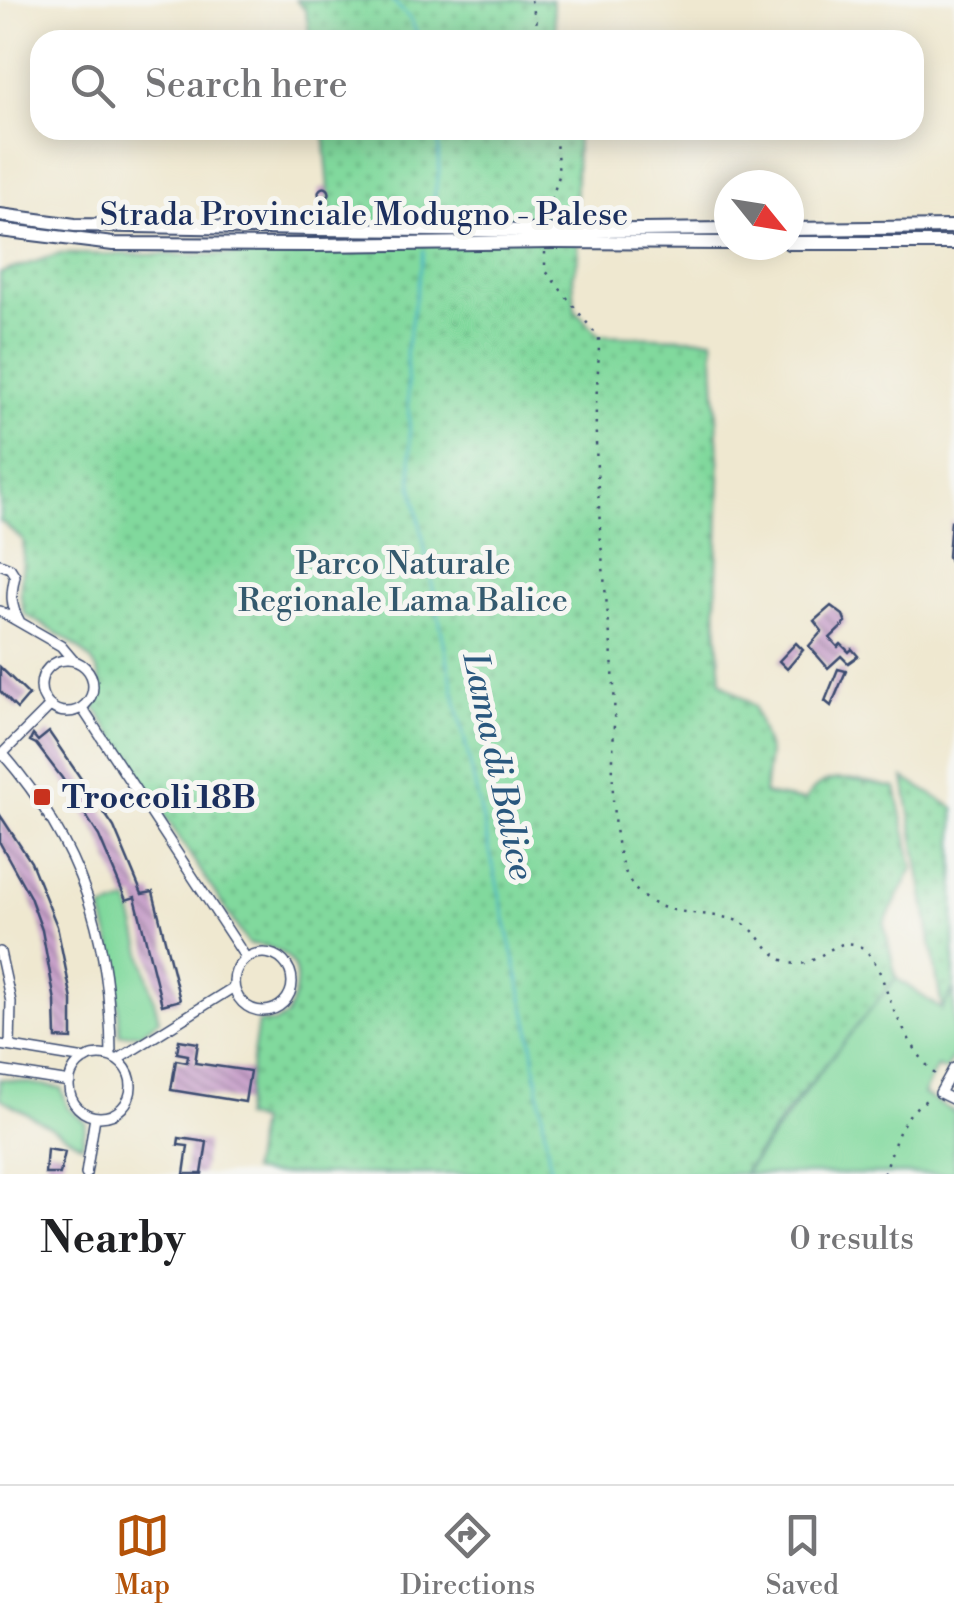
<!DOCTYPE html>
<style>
:root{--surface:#fff;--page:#f2f2f2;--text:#202124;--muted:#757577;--line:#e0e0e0;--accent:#b45309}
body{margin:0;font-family:"Libre Bodoni",serif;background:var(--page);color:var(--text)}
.compass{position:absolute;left:714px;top:170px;width:90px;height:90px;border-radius:50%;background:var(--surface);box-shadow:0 5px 25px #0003;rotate:120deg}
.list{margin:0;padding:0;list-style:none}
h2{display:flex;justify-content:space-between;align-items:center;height:130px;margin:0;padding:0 40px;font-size:42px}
h2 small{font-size:32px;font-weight:400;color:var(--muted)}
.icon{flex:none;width:55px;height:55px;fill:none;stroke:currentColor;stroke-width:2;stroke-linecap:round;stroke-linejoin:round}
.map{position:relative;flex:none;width:954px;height:1174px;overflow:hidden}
.search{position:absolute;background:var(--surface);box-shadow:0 5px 25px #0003;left:30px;right:30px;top:30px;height:110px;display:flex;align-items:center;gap:25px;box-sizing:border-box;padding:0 35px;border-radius:30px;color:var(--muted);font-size:38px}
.sheet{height:310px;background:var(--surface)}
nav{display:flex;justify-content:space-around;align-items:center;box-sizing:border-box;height:140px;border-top:2px solid var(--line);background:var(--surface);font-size:28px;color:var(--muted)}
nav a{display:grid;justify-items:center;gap:5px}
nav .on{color:var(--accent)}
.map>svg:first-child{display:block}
.green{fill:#81d99d;stroke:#4e847e;stroke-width:2.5}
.park{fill:url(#park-dots);stroke:#4e847e;stroke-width:2.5}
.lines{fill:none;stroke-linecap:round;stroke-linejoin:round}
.stream{stroke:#49b4c7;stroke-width:2.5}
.building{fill:url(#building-back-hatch)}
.street-casing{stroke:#3b4b6f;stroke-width:12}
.secondary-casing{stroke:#3b4b6f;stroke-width:16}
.path{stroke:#3b4b6f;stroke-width:2.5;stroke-dasharray:2.5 8;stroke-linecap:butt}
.street{stroke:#fff;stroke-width:9}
.secondary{stroke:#fff;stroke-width:12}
.secondary-bridge-casing{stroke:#3b4b6f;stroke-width:16;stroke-linecap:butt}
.secondary-bridge{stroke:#fff;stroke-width:12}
.poi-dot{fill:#c8321e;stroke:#f6f6f2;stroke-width:4}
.labels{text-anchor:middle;stroke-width:10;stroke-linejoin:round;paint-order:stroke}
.street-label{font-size:32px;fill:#1b2f5e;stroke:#f6f6f2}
.park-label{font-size:32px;fill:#345a6e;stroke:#f6f6f2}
.poi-label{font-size:32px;font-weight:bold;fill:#1b2f5e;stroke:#f6f6f2;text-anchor:start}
.water-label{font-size:35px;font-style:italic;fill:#29577e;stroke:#f6f6f2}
</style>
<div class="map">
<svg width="954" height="1174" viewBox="0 0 954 1174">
<defs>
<pattern id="park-dots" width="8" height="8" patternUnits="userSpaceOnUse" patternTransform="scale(2.5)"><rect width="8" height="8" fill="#81d99d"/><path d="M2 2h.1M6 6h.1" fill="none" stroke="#69b083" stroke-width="1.8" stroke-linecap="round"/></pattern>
<pattern id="building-back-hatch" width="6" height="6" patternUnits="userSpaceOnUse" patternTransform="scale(2.5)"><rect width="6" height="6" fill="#c7a0c9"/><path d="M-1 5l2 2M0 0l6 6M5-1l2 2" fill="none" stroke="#a183a6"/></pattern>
</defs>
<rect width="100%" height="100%" fill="#f6f6f2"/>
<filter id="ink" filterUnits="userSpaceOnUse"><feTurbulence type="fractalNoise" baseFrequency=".01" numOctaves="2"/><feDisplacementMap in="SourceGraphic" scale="20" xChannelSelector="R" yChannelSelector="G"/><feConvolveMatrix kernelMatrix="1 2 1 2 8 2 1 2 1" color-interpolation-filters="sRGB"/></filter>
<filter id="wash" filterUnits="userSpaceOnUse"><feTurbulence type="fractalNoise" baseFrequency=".0048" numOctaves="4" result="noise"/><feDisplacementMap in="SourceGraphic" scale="40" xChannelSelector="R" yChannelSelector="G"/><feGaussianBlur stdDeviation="2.25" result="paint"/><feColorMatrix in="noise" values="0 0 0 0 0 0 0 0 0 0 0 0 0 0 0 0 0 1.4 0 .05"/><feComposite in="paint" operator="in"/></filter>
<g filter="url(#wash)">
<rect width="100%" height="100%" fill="#efe8d0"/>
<path class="green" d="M129 901 159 1020 141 1033 120 1035 115 961 102 910Z
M896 978 941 1009 954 991V1055L945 1071 937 1067 923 1094 954 1112V1174H744L857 1023Z
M0 1079 61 1088 68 1108 86 1123 82 1145 0 1098Z"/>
<path class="park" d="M296 0H552L557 40H310L306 11Z
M324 130H577L575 220 579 256 573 276 575 310 599 335 713 339 720 478 716 606 721 682 754 706 769 753 764 794 805 801C823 766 864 782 896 788L913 868 884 924 896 978 786 1113 743 1174H269L251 1171 259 1121 243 1118 258 1022 274 1023 287 1016C305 975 299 947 248 944L95 708C120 660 59 636 25 614 15 589 26 566 23 540L0 521V273L60 254 240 255 334 249Z
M904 778 954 808V987L942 1009Z"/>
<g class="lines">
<path class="stream" d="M392 0 410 19 420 40
M429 223 439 172 438 130
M424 250 406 350 412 484 453 688 530 1029 551 1174"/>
</g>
<g id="blocks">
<path class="building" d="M318.5 193a5.5 5.5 0 1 1 11 0a5.5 5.5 0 1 1-11 0Z
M951 521 954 522 953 572 948 556Z
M831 606 843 615 846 623 830 638 838 647 841 644 849 652 852 649 858 656 848 663 841 656 828 668 809 646 822 631 814 621Z
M796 643 803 650 787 669 779 661Z
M0 667 29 695 17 709 0 691Z
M838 669 846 671 831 706 825 701Z
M49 732 114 827 142 894 153 892 180 1000 162 1005 135 897 126 900 99 836 62 778 36 744 30 741 33 735 38 741Z
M0 815 31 862 57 926 72 1000V1039L56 1038 55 1001 42 930 30 897 0 843Z
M179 1040 198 1043 195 1063 250 1071 245 1102 171 1090 176 1060 187 1062 188 1055 177 1053Z
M179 1138 207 1142 202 1174H184L188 1146 178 1145Z
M47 1149 65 1152 60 1174H45Z"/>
</g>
</g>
<g filter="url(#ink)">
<use href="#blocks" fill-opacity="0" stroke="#3b4b6f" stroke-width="2.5"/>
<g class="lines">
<g class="street-casing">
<path id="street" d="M0 564 10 568 15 576C11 593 10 605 19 620
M0 611 61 646 72 659
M41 686a26 26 0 1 1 52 0a26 26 0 1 1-52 0Z
M82 708 246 958
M3 754C82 845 111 937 111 1057
M0 756 49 707
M0 952 11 1002 10 1046
M234 982a29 29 0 1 1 58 0a29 29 0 1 1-58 0Z
M0 1045 85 1059
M69 1086a31 31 0 1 1 62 0a31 31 0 1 1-62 0Z
M117 1060 234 987
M954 1068 940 1093 954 1100
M0 1071 70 1082
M86 1174 95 1117"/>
</g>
<g class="secondary-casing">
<path id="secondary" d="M0 215 75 225 316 229
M789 229 954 227
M0 230 113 244 315 245
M552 231 729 229
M552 242 729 243
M789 243H954"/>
</g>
<path class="path" d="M531 0 541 40
M545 219 559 176 555 130
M545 252V270L599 338C599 361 597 383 596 406 595 446 598 487 600 527 603 580 611 633 614 686 617 736 600 853 638 892 662 918 707 910 738 921 761 930 771 964 798 964 820 964 838 933 861 947 881 960 885 993 895 1013 906 1035 920 1060 937 1076
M884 1174C896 1142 899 1115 930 1098"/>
<use href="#street" class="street"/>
<use href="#secondary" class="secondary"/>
<g class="secondary-bridge-casing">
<path id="secondary-bridge" d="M316 229 552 231
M315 245 552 242"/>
</g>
<use href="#secondary-bridge" class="secondary-bridge"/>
</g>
</g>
<rect class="poi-dot" x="32" y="787" width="20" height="20" rx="5"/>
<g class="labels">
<g class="street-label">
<text x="364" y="225">Strada Provinciale Modugno - Palese</text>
</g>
<g class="park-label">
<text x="403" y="574">Parco Naturale<tspan x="403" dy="37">Regionale Lama Balice</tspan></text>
</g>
<g class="poi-label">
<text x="62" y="808">Troccoli 18B</text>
</g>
<g class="water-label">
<text transform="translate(499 766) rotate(78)" y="12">Lama di Balice</text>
</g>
</g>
</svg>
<svg class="compass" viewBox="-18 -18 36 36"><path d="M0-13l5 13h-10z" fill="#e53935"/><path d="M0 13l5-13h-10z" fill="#757577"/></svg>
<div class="search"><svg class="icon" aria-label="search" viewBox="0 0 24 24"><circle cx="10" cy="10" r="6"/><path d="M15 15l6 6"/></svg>Search here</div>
</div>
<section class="sheet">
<h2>Nearby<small>0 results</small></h2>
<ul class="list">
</ul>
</section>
<nav>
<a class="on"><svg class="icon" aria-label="map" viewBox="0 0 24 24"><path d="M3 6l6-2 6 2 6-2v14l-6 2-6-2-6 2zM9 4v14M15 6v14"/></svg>Map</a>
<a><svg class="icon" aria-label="directions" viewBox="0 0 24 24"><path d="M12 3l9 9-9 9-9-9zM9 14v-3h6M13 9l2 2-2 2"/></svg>Directions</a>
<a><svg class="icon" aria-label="saved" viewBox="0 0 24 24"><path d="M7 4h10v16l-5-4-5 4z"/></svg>Saved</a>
</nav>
